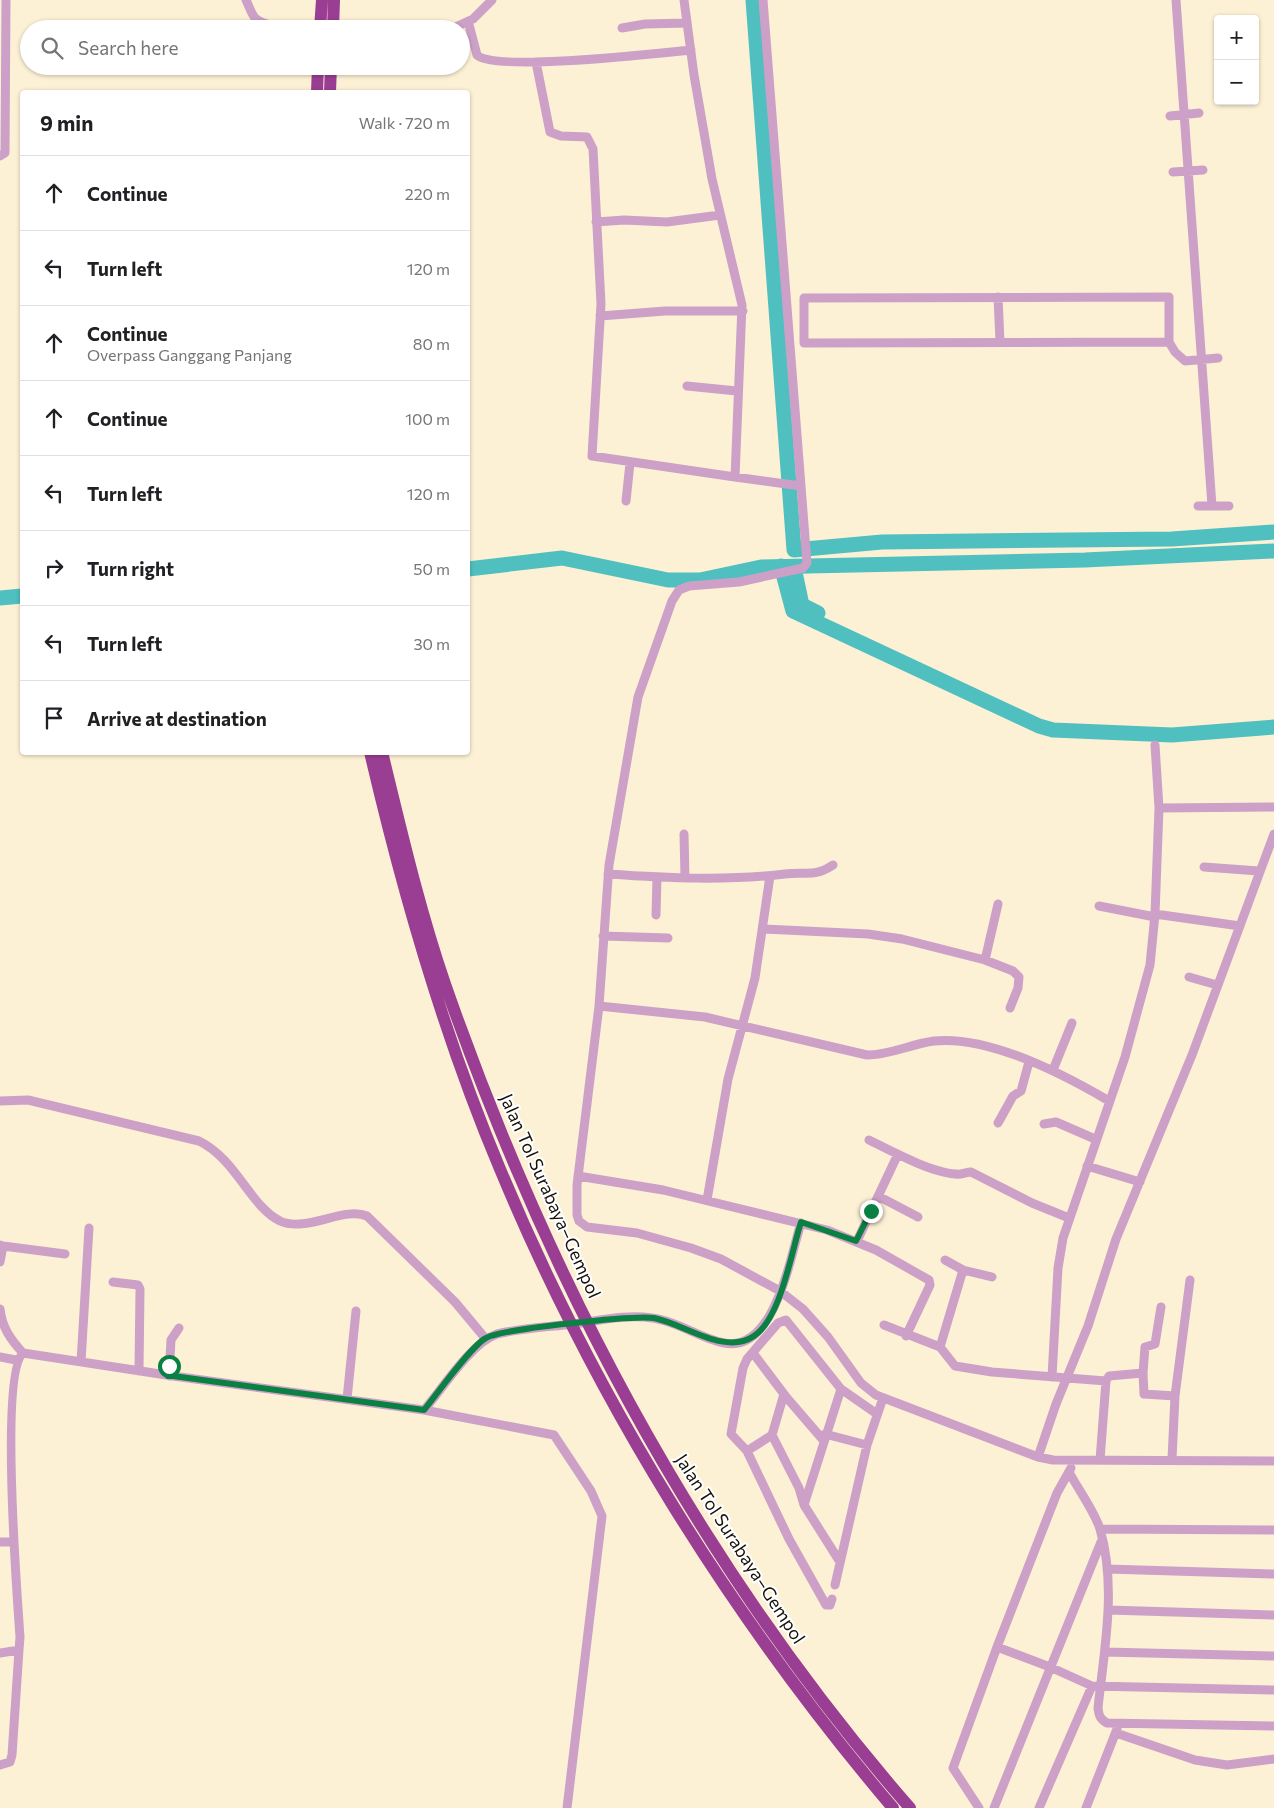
<!DOCTYPE html>
<meta charset="utf-8">
<style>
:root{--surface:#fff;--page:#f6f6f6;--text:#202124;--muted:#757577;--line:#e0e0e0}
body{margin:0;font-family:Commissioner,sans-serif;background:var(--page);color:var(--text)}
.controls{position:absolute;right:15px;top:15px;display:grid;overflow:hidden;border-radius:5px;box-shadow:0 1px 4px #0004}
.controls button{width:45px;height:45px;display:grid;place-items:center;padding:0;border:0;border-bottom:1px solid var(--line);background:var(--surface);color:var(--text);font:25px sans-serif}
.stop{position:absolute;width:15px;height:15px;margin:-11px;border:4px solid #0b8043;border-radius:50%;background:#fff}
.stop.end{background:#0b8043;border-color:#fff;box-shadow:0 1px 5px #0008}
.list{margin:0;padding:0;list-style:none}
h2{display:flex;justify-content:space-between;align-items:center;height:65px;margin:0;padding:0 20px;font-size:21px}
h2 small{font-size:16px;font-weight:400;color:var(--muted)}
.list li{display:grid;grid-template-columns:32px 1fr auto;gap:15px;align-items:center;box-sizing:border-box;height:75px;padding:0 20px;border-top:1px solid var(--line)}
.list b{display:block;font-size:19px;white-space:nowrap}
.list p{margin:0;font-size:16px;white-space:nowrap;color:var(--muted)}
.list em{font-size:16px;font-style:normal;color:var(--muted)}
.icon{flex:none;width:28px;height:28px;fill:none;stroke:currentColor;stroke-width:2;stroke-linecap:round;stroke-linejoin:round}
.map{position:relative;flex:none;width:1274px;height:1808px;overflow:hidden}
.search{position:absolute;background:var(--surface);box-shadow:0 1px 4px #0004;left:20px;top:20px;width:450px;height:55px;display:flex;align-items:center;gap:12px;box-sizing:border-box;padding:0 18px;border-radius:28px;color:var(--muted);font-size:19px}
.panel{position:absolute;background:var(--surface);box-shadow:0 1px 4px #0004;left:20px;top:90px;width:450px;height:665px;border-radius:5px}
.map>svg:first-child{display:block}
.lines{fill:none;stroke-linecap:round;stroke-linejoin:round}
.river{stroke:#4fbfc0;stroke-width:15}
.minor{stroke:#cda1c7;stroke-width:9}
.highway{stroke:#9a3e93;stroke-width:12}
.route{stroke:#0b8043;stroke-width:6}
.labels{text-anchor:middle;stroke-width:4;stroke-linejoin:round;paint-order:stroke}
.street-label{font-size:18px;fill:#161209;stroke:#fff}
</style>
<div class="map">
<svg width="1274" height="1808" viewBox="0 0 1274 1808">
<rect width="100%" height="100%" fill="#fdf1d5"/>
<g class="lines">
<path class="river" d="M753 0 794 550 882 542 1172 539 1274 532
M781 566 793 611 1039 726 1053 730 1172 735 1274 727
M468 569 562 558 668 580H700L761 567 1085 560 1274 551
M795 572 802 605 818 613
M0 598 22 596"/>
<path class="minor" d="M246 0C249 6 251 13 255 18 267 30 309 28 326 29
M684 0 694 75 712 179 742 305 735 477 801 486
M763 0 807 563 803 568 739 582 689 586 679 590 672 601 638 697 609 865 599 1006 577 1185V1215L579 1221 587 1227 637 1233 691 1248 721 1259 780 1291 803 1309 828 1337 861 1383 876 1395 1038 1457 1053 1460 1274 1461
M1176 0 1212 506
M468 21 477 55C494 72 660 53 691 50
M622 28 645 24 687 23
M451 29 473 19 492 0
M536 62 550 132 561 136 587 137 593 149 601 304 592 456 735 477
M1170 116 1199 113
M0 156 5 153 6 0
M1173 172 1203 170
M596 222 624 220 667 222 720 215
M998 297 1000 342
M1169 297V342L804 343V298Z
M600 316 665 311H743
M1169 342 1175 352 1185 361 1218 358
M687 386 737 391
M626 501 630 463
M1198 506H1229
M1155 745 1159 808
M684 834 685 878
M1204 867 1259 871
M608 874C667 878 727 881 785 874 807 871 813 878 833 865
M1099 906 1155 917
M1155 914 1240 926
M656 915 657 877
M764 929 868 934 902 939 985 960 1013 971 1019 977 1018 988 1010 1008
M603 936 668 938
M985 960 998 904
M1189 977 1217 985
M599 1006 705 1017 867 1055C890 1055 911 1044 934 1041 989 1035 1063 1074 1109 1101
M1053 1070 1072 1023
M0 1101 28 1100 199 1141C236 1159 250 1206 280 1221 306 1233 344 1206 367 1216L455 1302 485 1338
M998 1123 1013 1096 1021 1091 1029 1062
M1044 1124 1056 1122 1095 1139
M869 1140C891 1151 932 1173 956 1174 961 1175 966 1172 971 1172L1032 1203 1069 1218
M1087 1166 1140 1182
M578 1176 663 1190 827 1230 876 1250 929 1280 930 1285 906 1336
M878 1196 918 1217
M707 1200 728 1079 755 978 770 876
M857 1241 898 1154
M0 1245 3 1246 0 1262
M3 1246 65 1254
M945 1260 963 1270 992 1277
M113 1282 138 1285 140 1289 139 1371
M0 1309C2 1327 10 1339 23 1353
M884 1325 940 1347 955 1366 992 1372 1106 1381 1109 1376 1143 1373 1144 1394 1175 1396
M940 1347 963 1270
M753 1353 787 1398 824 1441
M0 1357 16 1360
M81 1362 89 1228
M1143 1373 1145 1347 1155 1344 1161 1307
M169 1376 171 1340 179 1328
M1052 1377 1058 1268 1063 1238 1125 1057 1150 965 1155 914 1159 808 1274 807
M347 1399 356 1311
M424 1410 554 1435 591 1491 602 1516 567 1808
M825 1434 867 1445
M772 1435 799 1488 804 1505 840 1562
M747 1451 772 1435 784 1394
M1038 1457 1056 1404 1088 1326 1116 1239 1192 1055 1274 834
M1172 1459 1175 1396 1190 1280
M1100 1460 1106 1381
M1069 1472C1078 1489 1095 1512 1100 1529 1117 1587 1104 1650 1098 1708 1099 1716 1100 1719 1107 1723L1274 1726
M804 1505 841 1389
M1100 1529 1274 1530
M0 1542H12
M1107 1569 1274 1574
M835 1585 867 1445 883 1398
M832 1599 830 1605H826L789 1539 747 1451 731 1434 743 1368 747 1359 778 1323 786 1320 841 1389 877 1414
M1108 1610 1274 1615
M997 1647 1050 1667 1092 1686 1274 1690
M1105 1652 1274 1656
M0 1653 19 1650 20 1637C17 1594 0 1374 23 1353L173 1376 424 1410C443 1388 471 1343 497 1334 522 1328 548 1327 573 1324 598 1321 626 1314 652 1318 678 1321 701 1339 724 1343 775 1353 790 1257 801 1223
M1116 1733 1195 1760 1227 1765 1274 1759
M0 1765 10 1762 12 1755 19 1650
M979 1808 953 1768 997 1647 1057 1493 1071 1468
M994 1808 1101 1542
M1039 1808 1092 1686
M1086 1808 1117 1729"/>
<path class="highway" d="M320 29 322 0
M333 29 334 0
M317 92 318 66
M330 92 331 66
M370 752C403 894 443 1034 500 1169 596 1400 731 1617 893 1808
M382 752C401 830 419 908 445 984 550 1285 699 1566 910 1808"/>
</g>
<g class="lines">
<path class="route" d="M169 1366 168 1376H173L424 1410C437 1394 471 1346 486 1338 501 1329 635 1315 654 1318 685 1324 725 1356 754 1336 781 1318 791 1253 801 1222L856 1241 871 1211"/>
</g>
<g class="labels">
<g class="street-label">
<text transform="translate(550 1196) rotate(66)" y="6">Jalan Tol Surabaya–Gempol</text>
<text transform="translate(740 1549) rotate(57)" y="6">Jalan Tol Surabaya–Gempol</text>
</g>
</g>
</svg>
<div class="controls">
<button>+</button>
<button>−</button>
</div>
<div class="stop" style="left:169px;top:1366px"></div>
<div class="stop end" style="left:871px;top:1211px"></div>
<div class="search"><svg class="icon" aria-label="search" viewBox="0 0 24 24"><circle cx="10" cy="10" r="6"/><path d="M15 15l6 6"/></svg>Search here</div>
<section class="panel">
<h2>9 min<small>Walk · 720 m</small></h2>
<ul class="list">
<li><svg class="icon" aria-label="ahead" viewBox="0 0 24 24"><path d="M12 20V5M6 11l6-6 6 6"/></svg><div><b>Continue</b></div><em>220 m</em></li>
<li><svg class="icon" aria-label="left" viewBox="0 0 24 24"><path d="M17 20v-9H6M10 6l-5 5 5 5"/></svg><div><b>Turn left</b></div><em>120 m</em></li>
<li><svg class="icon" aria-label="ahead" viewBox="0 0 24 24"><path d="M12 20V5M6 11l6-6 6 6"/></svg><div><b>Continue</b><p>Overpass Ganggang Panjang</p></div><em>80 m</em></li>
<li><svg class="icon" aria-label="ahead" viewBox="0 0 24 24"><path d="M12 20V5M6 11l6-6 6 6"/></svg><div><b>Continue</b></div><em>100 m</em></li>
<li><svg class="icon" aria-label="left" viewBox="0 0 24 24"><path d="M17 20v-9H6M10 6l-5 5 5 5"/></svg><div><b>Turn left</b></div><em>120 m</em></li>
<li><svg class="icon" aria-label="right" viewBox="0 0 24 24"><path d="M7 20v-9h11M14 6l5 5-5 5"/></svg><div><b>Turn right</b></div><em>50 m</em></li>
<li><svg class="icon" aria-label="left" viewBox="0 0 24 24"><path d="M17 20v-9H6M10 6l-5 5 5 5"/></svg><div><b>Turn left</b></div><em>30 m</em></li>
<li><svg class="icon" aria-label="arrive" viewBox="0 0 24 24"><path d="M6 21V4h12l-3 4 3 4H6"/></svg><div><b>Arrive at destination</b></div></li>
</ul>
</section>
</div>
